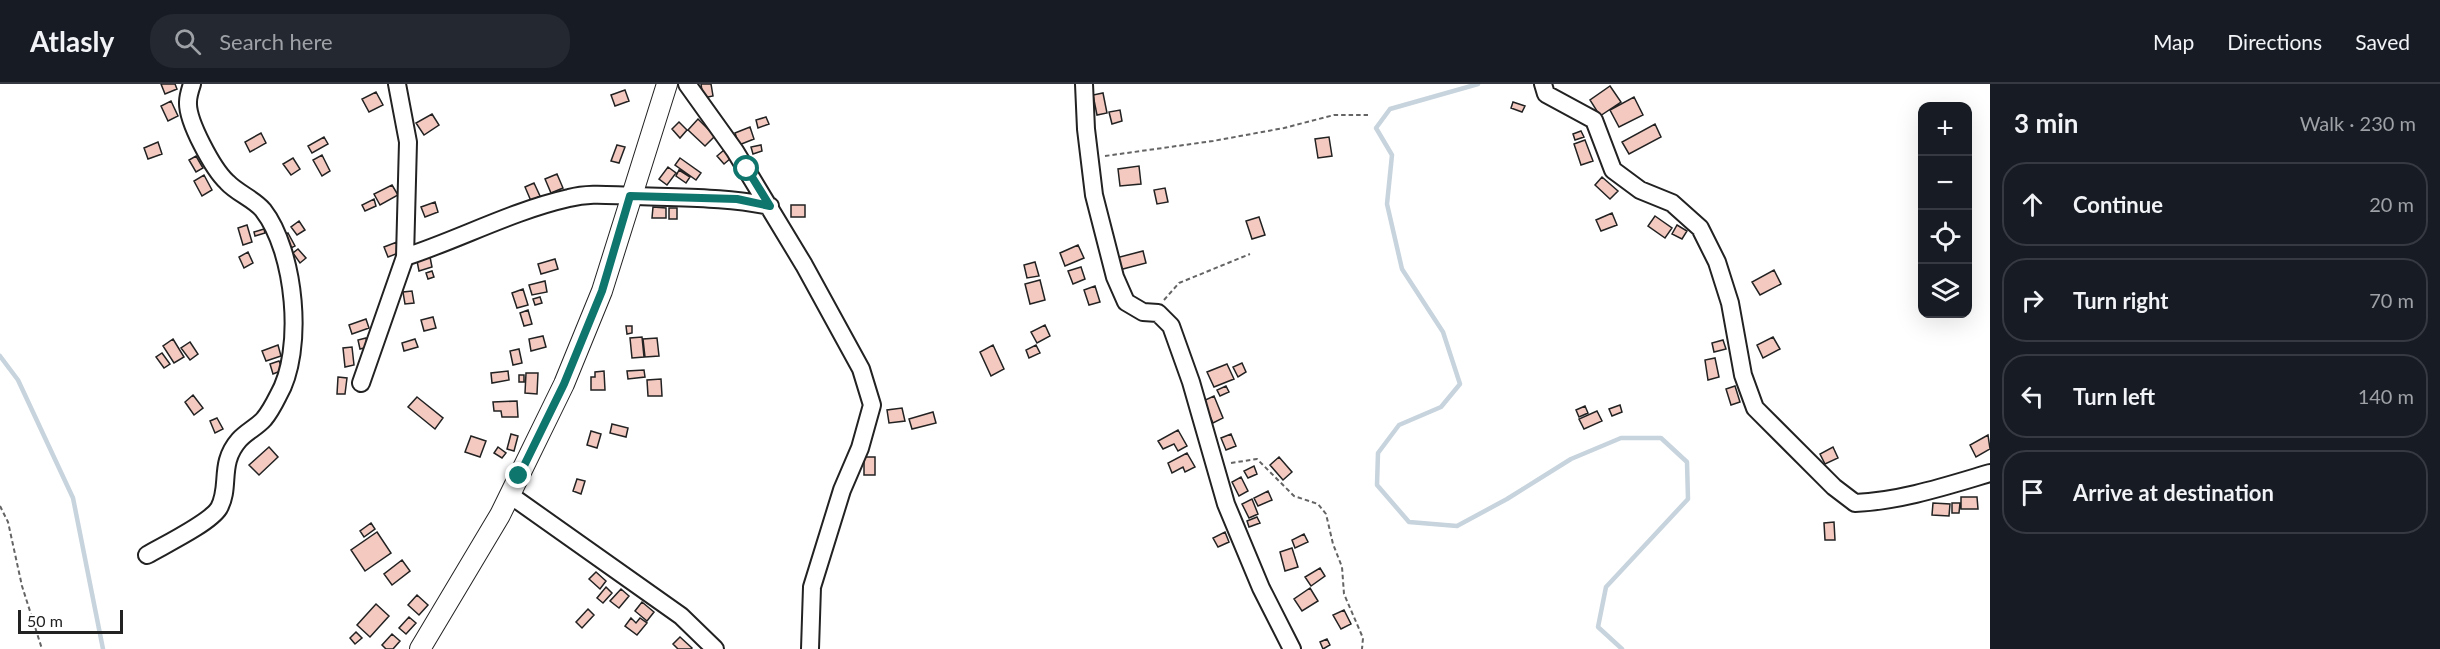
<!DOCTYPE html>
<meta charset="utf-8">
<style>
:root{--surface:#171b24;--page:#242831;--text:#f1f3f6;--muted:#9ea1a6;--line:#363941}
body{margin:0;font-family:Lato,sans-serif;background:var(--page);color:var(--text)}
.controls{position:absolute;right:18px;top:18px;display:grid;overflow:hidden;border-radius:12px;box-shadow:0 6px 24px #0002}
.controls button{width:54px;height:54px;display:grid;place-items:center;padding:0;border:0;border-bottom:2px solid var(--line);background:var(--surface);color:var(--text);font:30px sans-serif}
.scale{position:absolute;left:18px;bottom:15px;width:105px;box-sizing:border-box;padding-left:6px;border:3px solid #222;border-top:0;font-size:16px;line-height:21px;white-space:nowrap;color:#222;-webkit-text-stroke:4px #fff;paint-order:stroke}
.stop{position:absolute;width:18px;height:18px;margin:-14px;border:4px solid #0f766e;border-radius:50%;background:#fff}
.stop.end{background:#0f766e;border-color:#fff;box-shadow:0 2px 6px #0008}
.list{margin:0;padding:0;list-style:none}
h2{display:flex;justify-content:space-between;align-items:center;height:78px;margin:0;padding:0 24px;font-size:26px}
h2 small{font-size:20px;font-weight:400;color:var(--muted)}
.list li{display:grid;grid-template-columns:39px 1fr auto;gap:18px;align-items:center;box-sizing:border-box;height:84px;margin:0 12px 12px;padding:0 12px;border:2px solid var(--line);border-radius:24px}
.list b{display:block;font-size:22px;white-space:nowrap}
.list em{font-size:20px;font-style:normal;color:var(--muted)}
.icon{flex:none;width:33px;height:33px;fill:none;stroke:currentColor;stroke-width:2;stroke-linecap:round;stroke-linejoin:round}
.map{position:relative;flex:none;width:1990px;height:565px;overflow:hidden}
header{display:flex;align-items:center;gap:36px;box-sizing:border-box;height:84px;padding:0 30px;background:var(--surface);border-bottom:2px solid var(--line)}
header strong{font-size:28px}
nav{display:flex;gap:33px;margin-inline-start:auto;font-size:21px}
.search{width:420px;height:54px;background:var(--page);display:flex;align-items:center;gap:15px;box-sizing:border-box;padding:0 21px;border-radius:24px;color:var(--muted);font-size:22px}
main{display:flex}
aside{flex:1;background:var(--surface)}
.map>svg:first-child{display:block}
.lines{fill:none;stroke-linecap:round;stroke-linejoin:round}
.stream{stroke:#c7d3dd;stroke-width:4.5}
.building{fill:#f3c9c0;stroke:#222;stroke-width:1.5}
.minor-casing{stroke:#222;stroke-width:20}
.major-casing{stroke:#222;stroke-width:22}
.path{stroke:#646464;stroke-width:2;stroke-dasharray:4.5 3;stroke-linecap:butt}
.minor{stroke:#fff;stroke-width:16}
.major{stroke:#fff;stroke-width:20}
.route{stroke:#0f766e;stroke-width:8}
</style>
<header>
<strong>Atlasly</strong>
<div class="search"><svg class="icon" aria-label="search" viewBox="0 0 24 24"><circle cx="10" cy="10" r="6"/><path d="M15 15l6 6"/></svg>Search here</div>
<nav><a>Map</a><a>Directions</a><a>Saved</a></nav>
</header>
<main>
<div class="map">
<svg width="1990" height="565" viewBox="0 0 1990 565">
<rect width="100%" height="100%" fill="#fff"/>
<g class="lines">
<path class="stream" d="M1478 0 1390 25 1376 44 1392 71 1387 120 1402 185 1443 248 1460 300 1441 323 1399 341 1378 369 1377 401 1409 438 1457 442 1507 415 1571 375 1621 354H1661L1687 378 1688 415 1606 503 1598 543 1622 565
M0 272 18 296 73 414 103 565"/>
</g>
<path class="building" d="M161 0H175L177 5 165 10Z
M701 0H711L713 12 703 14Z
M1610 2 1621 18 1600 32 1590 16Z
M625 6 629 17 615 22 611 11Z
M376 8 383 21 369 28 362 15Z
M1103 9 1107 29 1097 31 1093 11Z
M1634 13 1643 31 1619 43 1610 26Z
M171 17 178 32 168 37 161 22Z
M1513 18 1525 22 1522 28 1511 24Z
M1120 26 1122 37 1112 40 1109 28Z
M432 30 439 41 424 51 416 39Z
M766 33 769 40 758 44 756 36Z
M698 35 715 52 705 62 688 46Z
M679 38 687 46 680 54 672 45Z
M1655 40 1661 53 1629 70 1622 58Z
M750 43 754 55 739 61 735 49Z
M1581 47 1584 53 1575 56 1573 50Z
M261 49 266 59 250 68 245 58Z
M324 53 328 60 312 69 308 62Z
M1329 53 1332 72 1318 74 1315 55Z
M1585 56 1593 77 1581 81 1574 60Z
M158 58 162 70 148 75 144 64Z
M617 61 625 63 619 79 611 77Z
M761 61 762 67 753 70 751 63Z
M724 66 731 74 724 80 717 72Z
M322 71 330 87 322 92 313 76Z
M196 72 203 84 196 88 189 76Z
M293 74 300 85 291 91 283 80Z
M680 74 701 89 696 96 675 81Z
M1139 82 1141 100 1120 102 1118 85Z
M668 83 676 89 667 101 659 95Z
M679 86 690 93 686 99 676 92Z
M557 90 563 104 551 109 545 95Z
M204 91 212 106 202 112 194 97Z
M1602 93 1618 107 1610 115 1595 101Z
M534 99 540 112 531 117 525 103Z
M392 101 398 111 380 121 374 110Z
M1165 104 1168 118 1157 120 1154 106Z
M374 115 376 122 365 127 362 121Z
M435 118 438 128 425 133 421 123Z
M791 121H805V133H791Z
M653 123 666 124V134H652Z
M669 124H677V135H669Z
M1612 129 1617 141 1601 147 1596 136Z
M1655 132 1672 144 1665 154 1648 142Z
M1259 133 1265 151 1252 155 1246 137Z
M299 137 305 146 297 151 291 143Z
M247 141 252 158 243 161 238 144Z
M1677 141 1687 147 1682 155 1672 150Z
M264 145 265 149 255 152 254 148Z
M288 149 295 162 289 165 283 151Z
M397 158 401 168 388 173 384 163Z
M1078 161 1084 174 1065 182 1060 169Z
M298 165 306 174 300 179 293 169Z
M1143 167 1146 179 1119 186 1116 174Z
M248 168 253 179 244 184 239 173Z
M430 173 432 183 419 187 417 177Z
M555 175 558 185 541 190 538 180Z
M1035 178 1039 192 1027 194 1024 181Z
M1081 183 1085 195 1073 200 1068 187Z
M1774 186 1781 200 1760 211 1752 198Z
M432 187 434 193 428 195 426 189Z
M1040 196 1045 216 1030 220 1025 200Z
M545 197 547 208 532 211 529 201Z
M1095 202 1100 218 1089 221 1084 206Z
M523 205 528 221 517 224 512 209Z
M412 207 414 219 405 220 403 208Z
M540 213 542 219 535 221 533 215Z
M528 226 532 240 524 242 520 229Z
M433 233 436 244 424 247 421 236Z
M366 235 369 244 352 250 349 241Z
M1045 241 1050 252 1037 259 1031 248Z
M626 242H632V249L627 250Z
M543 252 546 263 531 267 529 255Z
M642 253 644 273 632 274 630 254Z
M1773 253 1780 265 1763 274 1757 261Z
M366 254 368 263 360 265 358 256Z
M657 254 659 272 645 273 643 255Z
M173 255 184 273 174 279 163 262Z
M415 255 418 263 404 267 402 259Z
M1723 256 1726 265 1714 268 1712 259Z
M190 258 198 270 190 276 181 264Z
M278 261 281 272 266 277 262 267Z
M993 261 1004 285 991 292 980 268Z
M1036 261 1040 269 1029 274 1026 266Z
M352 263 354 281 345 283 343 264Z
M519 265 522 279 513 281 510 267Z
M162 269 170 280 164 284 156 273Z
M1715 274 1719 293 1708 296 1705 276Z
M279 277 283 286 273 290 270 280Z
M1242 279 1246 288 1238 293 1233 283Z
M1227 280 1234 295 1214 303 1207 288Z
M644 286 645 293 628 295 627 287Z
M508 287 509 296 492 299 491 289Z
M604 287 605 306H591V293H595V288Z
M526 289H538L537 310 525 309Z
M519 291H524V298H519Z
M338 293 347 294 345 310H337Z
M661 295 662 312H648L647 296Z
M1226 302 1229 308 1220 312 1217 306Z
M1735 302 1740 318 1731 321 1726 305Z
M193 311 203 324 194 331 185 318Z
M1214 312 1223 334 1213 339 1203 317Z
M417 313 443 334 435 345 408 323Z
M517 317 518 333H502L501 327H494L493 318Z
M1620 321 1622 328 1612 332 1609 325Z
M1585 322 1588 329 1579 333 1576 326Z
M902 324 905 337 889 339 887 326Z
M1597 327 1602 337 1584 345 1579 335Z
M933 328 936 339 912 345 909 335Z
M217 334 223 345 215 349 210 337Z
M612 340 628 344 626 353 610 349Z
M1178 346 1187 362 1178 367 1174 360 1163 365 1158 357Z
M591 347 601 350 597 364 587 361Z
M511 350 518 352 514 367 507 365Z
M1231 350 1236 362 1226 366 1221 354Z
M1988 351 1990 365 1976 373 1970 361Z
M471 352 486 357 480 373 465 368Z
M269 363 278 373 259 391 249 381Z
M498 363 506 369 502 374 494 369Z
M1833 363 1838 374 1825 380 1820 370Z
M1187 369 1195 383 1185 388 1183 383 1172 389 1168 379Z
M864 373H875V391H864Z
M1279 373 1292 388 1283 396 1270 381Z
M1254 382 1257 390 1248 394 1244 387Z
M1241 393 1248 407 1239 412 1232 398Z
M577 395 585 397 581 410 573 407Z
M1268 407 1272 416 1258 422 1254 414Z
M1961 413H1977L1978 425H1961Z
M1252 415 1258 430 1249 434 1242 420Z
M1933 419 1950 420 1949 432 1932 431Z
M1952 419H1960L1959 429H1952Z
M1257 433 1260 439 1249 443 1247 437Z
M1834 438 1835 456H1825L1824 439Z
M371 439 375 445 364 453 360 447Z
M377 448 391 469 365 487 351 466Z
M1225 448 1229 458 1218 463 1213 454Z
M1304 450 1308 458 1295 464 1292 456Z
M1292 464 1298 483 1285 487 1280 468Z
M402 476 410 487 392 501 384 490Z
M1320 484 1325 492 1311 502 1305 493Z
M596 488 606 497 600 505 589 495Z
M606 503 612 509 603 519 597 514Z
M1310 504 1318 517 1302 527 1294 515Z
M621 505 629 512 619 524 610 517Z
M417 511 428 521 419 531 408 521Z
M642 518 654 528 647 537 635 527Z
M376 520 389 532 370 553 357 541Z
M588 525 594 531 582 544 576 538Z
M1344 526 1351 540 1341 545 1333 531Z
M409 533 416 539 406 550 399 544Z
M631 534 636 539 640 534 647 539 637 551 625 542Z
M356 548 362 554 355 560 350 554Z
M392 550 400 557 393 565H386L382 561Z
M680 553 692 564 691 565H678L673 560Z
M1327 555 1330 561 1323 565 1320 558Z"/>
<g class="lines">
<g class="minor-casing">
<path id="minor" d="M687 0 735 67 804 181 861 285 872 321 860 364 842 406 812 503 810 565
M1084 0 1086 45 1094 111 1115 193 1126 218 1143 228 1158 229 1171 242 1191 298 1226 420 1261 504 1292 565
M1543 0 1546 10 1594 36 1613 86 1640 106 1672 119 1700 144 1717 178 1730 219 1743 291 1755 324 1834 403 1855 419C1901 417 1946 402 1990 389
M405 173C460 155 512 127 569 114 592 108 614 112 637 112 682 114 726 113 770 122
M361 299 405 173 408 58 397 0
M510 411 681 532 715 565
M147 471C164 461 210 439 219 424 231 402 218 380 239 356 246 348 257 343 264 335 269 329 274 320 278 312 305 266 295 167 263 126 254 115 237 109 227 98 213 85 187 37 188 18 188 12 190 6 192 0"/>
</g>
<g class="major-casing">
<path id="major" d="M420 565 500 431 564 300 602 207 667 0"/>
</g>
<path class="path" d="M1105 72 1213 57 1284 44 1334 31H1368
M1164 216 1179 199 1250 170
M1231 379 1257 375 1294 412 1318 420 1326 430 1333 460 1342 483 1344 510 1363 554 1362 565
M0 422 8 438 22 502 42 565"/>
<use href="#minor" class="minor"/>
<use href="#major" class="major"/>
</g>
<g class="lines">
<path class="route" d="M519 392 564 300 602 207 630 112 737 115 770 122 747 85"/>
</g>
</svg>
<div class="controls">
<button>+</button>
<button>−</button>
<button><svg class="icon" aria-label="locate" viewBox="0 0 24 24"><circle cx="12" cy="12" r="6"/><path d="M12 2v4M12 18v4M2 12h4M18 12h4"/></svg></button>
<button><svg class="icon" aria-label="layers" viewBox="0 0 24 24"><path d="M12 4l9 5-9 5-9-5zM3 14l9 5 9-5"/></svg></button>
</div>
<div class="scale">50 m</div>
<div class="stop" style="left:747px;top:85px"></div>
<div class="stop end" style="left:519px;top:392px"></div>
</div>
<aside>
<h2>3 min<small>Walk · 230 m</small></h2>
<ul class="list">
<li><svg class="icon" aria-label="ahead" viewBox="0 0 24 24"><path d="M12 20V5M6 11l6-6 6 6"/></svg><div><b>Continue</b></div><em>20 m</em></li>
<li><svg class="icon" aria-label="right" viewBox="0 0 24 24"><path d="M7 20v-9h11M14 6l5 5-5 5"/></svg><div><b>Turn right</b></div><em>70 m</em></li>
<li><svg class="icon" aria-label="left" viewBox="0 0 24 24"><path d="M17 20v-9H6M10 6l-5 5 5 5"/></svg><div><b>Turn left</b></div><em>140 m</em></li>
<li><svg class="icon" aria-label="arrive" viewBox="0 0 24 24"><path d="M6 21V4h12l-3 4 3 4H6"/></svg><div><b>Arrive at destination</b></div></li>
</ul>
</aside>
</main>
